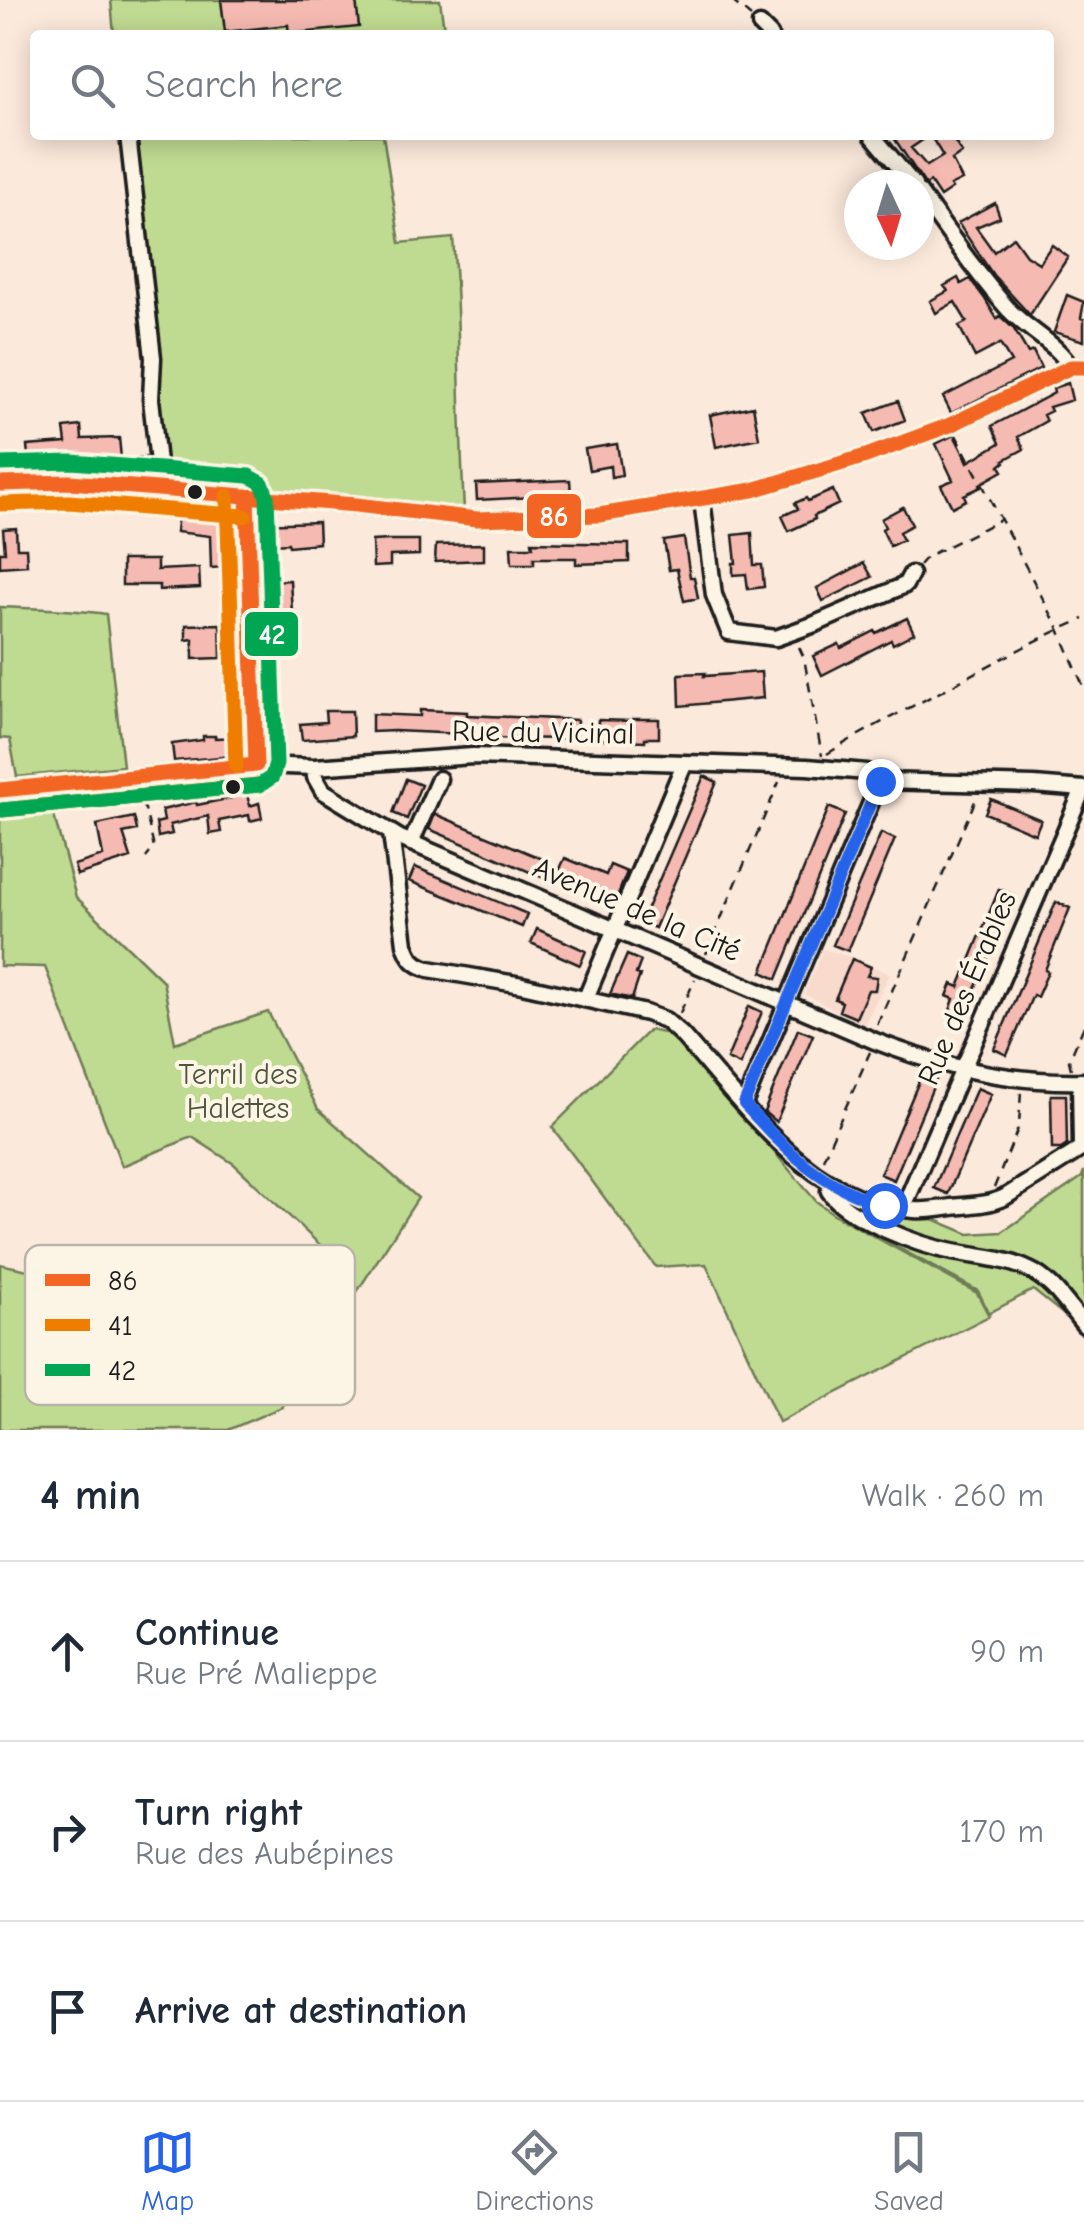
<!DOCTYPE html>
<meta charset="utf-8">
<style>
:root{--surface:#fff;--page:#f6f6f7;--text:#1f2937;--muted:#747a83;--line:#e0e1e3;--accent:#2563eb}
body{margin:0;font-family:"Comic Neue",sans-serif;background:var(--page);color:var(--text)}
.compass{position:absolute;left:844px;top:170px;width:90px;height:90px;border-radius:50%;background:var(--surface);box-shadow:0 5px 25px #0003;rotate:176deg}
.stop{position:absolute;width:30px;height:30px;margin:-22px;border:8px solid #2563eb;border-radius:50%;background:#fff}
.stop.end{background:#2563eb;border-color:#fff;box-shadow:0 2px 10px #0008}
.list{margin:0;padding:0;list-style:none}
h2{display:flex;justify-content:space-between;align-items:center;height:130px;margin:0;padding:0 40px;font-size:42px}
h2 small{font-size:32px;font-weight:400;color:var(--muted)}
.list li{display:grid;grid-template-columns:65px 1fr auto;gap:30px;align-items:center;box-sizing:border-box;height:180px;padding:0 40px;border-top:2px solid var(--line)}
.list b{display:block;font-size:38px;white-space:nowrap}
.list p{margin:0;font-size:32px;white-space:nowrap;color:var(--muted)}
.list em{font-size:32px;font-style:normal;color:var(--muted)}
.icon{flex:none;width:55px;height:55px;fill:none;stroke:currentColor;stroke-width:2;stroke-linecap:round;stroke-linejoin:round}
.map{position:relative;flex:none;width:1084px;height:1430px;overflow:hidden}
.search{position:absolute;background:var(--surface);box-shadow:0 5px 25px #0003;left:30px;right:30px;top:30px;height:110px;display:flex;align-items:center;gap:25px;box-sizing:border-box;padding:0 35px;border-radius:10px;color:var(--muted);font-size:38px}
.sheet{height:670px;background:var(--surface)}
nav{display:flex;justify-content:space-around;align-items:center;box-sizing:border-box;height:140px;border-top:2px solid var(--line);background:var(--surface);font-size:28px;color:var(--muted)}
nav a{display:grid;justify-items:center;gap:5px}
nav .on{color:var(--accent)}
.map>svg:first-child{display:block}
.built{fill:#f9dbce}
.green{fill:#bfda91;stroke:#6e7b56;stroke-width:2.5}
.building{fill:#f5bab1;stroke:#1c1c1c;stroke-width:2.5;fill-rule:evenodd}
.lines{fill:none;stroke-linecap:round;stroke-linejoin:round}
.minor-casing{stroke:#1c1c1c;stroke-width:21}
.path{stroke:#1c1c1c;stroke-width:2.5;stroke-dasharray:10 8;stroke-linecap:butt}
.minor{stroke:#fcf5e5;stroke-width:14}
.bus-1-casing{stroke:#fcf5e5;stroke-width:22}
.bus-2-casing{stroke:#fcf5e5;stroke-width:22}
.bus-3-casing{stroke:#fcf5e5;stroke-width:22}
.bus-1{stroke:#f26522;stroke-width:15}
.bus-2{stroke:#ef7d00;stroke-width:15}
.bus-3{stroke:#00a651;stroke-width:15}
.route{stroke:#2563eb;stroke-width:12}
.bus-dot{fill:#1c1c1c;stroke:#fcf5e5;stroke-width:4}
.labels{text-anchor:middle;stroke-width:8;stroke-linejoin:round;paint-order:stroke}
.street-label{font-size:30px;fill:#1c1c1c;stroke:#fcf5e5}
.park-label{font-size:30px;fill:#4d553f;stroke:#fcf5e5}
.key{fill:#fcf5e5;stroke:#b9b4a9;stroke-width:2.5}
.key-label{font-size:28px;fill:#1c1c1c}
.line-badge{stroke:#fcf5e5;stroke-width:4}
.badge-label{font-size:28px;text-anchor:middle;font-weight:bold;fill:#fff}
</style>
<div class="map">
<svg width="1084" height="1430" viewBox="0 0 1084 1430">
<rect width="100%" height="100%" fill="#fbe9db"/>
<filter id="ink" filterUnits="userSpaceOnUse"><feTurbulence type="fractalNoise" baseFrequency=".01" numOctaves="2"/><feDisplacementMap in="SourceGraphic" scale="20" xChannelSelector="R" yChannelSelector="G"/><feConvolveMatrix kernelMatrix="1 2 1 2 8 2 1 2 1" color-interpolation-filters="sRGB"/></filter>
<g filter="url(#ink)">
<path class="built" d="M823 949 855 958 890 974 864 1025 804 994Z"/>
<path class="green" d="M111 0H440L444 29 398 35H114Z
M123 135H383L400 243 453 238C460 328 459 419 464 510L154 481 148 363Z
M0 607C36 609 71 609 106 614L123 766 17 777 10 739 0 738Z
M47 790 76 897 163 981 175 1043 268 1012 318 1109 418 1198 282 1407 228 1430H3L0 1428V1264L57 1276 111 1358 208 1302 251 1317 335 1259 234 1164 192 1137 122 1166 45 967 0 966V795Z
M649 1030 674 1035 816 1201 835 1215 977 1293 989 1316 779 1422 706 1264 656 1267 552 1127Z
M1084 1171V1331L1033 1290 989 1313 978 1291 847 1220 859 1198 919 1213 969 1234 1002 1232 1082 1177Z"/>
<path class="building" d="M221 0H356L359 27 289 34 288 25 225 32Z
M892 135H899L902 138 906 135H950L962 153 952 160 962 180 950 186 952 189 940 197 930 182 926 185 924 183ZM930 135 943 156 927 166 911 148Z
M995 203 1000 217 976 227 994 252 1013 237 1026 255 1039 263 1052 245 1068 257 1030 315 993 275 958 223Z
M958 278 961 284 970 279 985 299 997 319 1000 316 1014 329 1028 353 1033 351 1041 368 951 413 943 397 1011 362 1000 344 975 357 959 326 967 322 955 302 936 313 930 301 948 291 944 286Z
M1067 295 1084 302 1081 318 1084 319V341L1054 332Z
M1068 383 1072 400 1049 407 1051 411 1043 415 1046 421 1018 437 1024 449 1004 460 1005 462 1000 466 1003 471 980 484 981 487 964 495 966 500 952 507 941 485 953 480 936 444 954 435 968 462 1000 443 992 426 1054 393 1053 388Z
M898 401 905 420 874 432 866 413Z
M753 406 759 438 716 447 710 415Z
M81 426 82 439 119 438 121 458 147 457 148 469 122 471V476L70 471 16 473 15 456 28 455 27 446 66 443 64 428Z
M617 444 622 475 611 477 610 466 589 470 585 449Z
M570 480 571 495 477 500 476 484Z
M833 490 839 504 814 516 815 519 789 531 782 516 798 509 795 503 806 498 808 501Z
M903 507 912 525 899 532 903 540 890 546 882 529 885 527 881 519Z
M178 513 222 516 228 519 232 526V532L221 552 236 551V566L211 568 210 536 176 532Z
M318 522 319 543 289 546 288 543 258 545V524Z
M16 528 17 548H26L27 565 0 567V552H5L3 529Z
M752 533 754 565H762L764 587 748 589 746 574 733 575V563H736L733 535Z
M684 538 690 577H694L698 598 684 601 677 569 669 570 664 541Z
M389 540H419V555L390 556V566L373 567 372 541Z
M532 542 629 544V562L576 564V558H534V564H512L511 547H533Z
M484 544V560L435 562 436 545Z
M122 560H157V570L199 568 200 588 159 590V585H122Z
M864 563 872 577 823 601 817 588Z
M290 580 292 612H295L297 654H272L268 581Z
M907 618 914 633 893 644 891 640 822 675 813 656 839 644 841 648 875 631 876 633Z
M220 624 221 658 193 659V639L186 640V625Z
M264 667H278L284 735 282 736V753L274 754 271 728H266Z
M761 672 763 698 680 706 679 674 705 673 704 676Z
M420 710 467 712V715L577 720 576 739 486 738V735L394 731 372 732V714L420 716Z
M325 711H352L353 736 302 740 300 724 326 722Z
M633 719H659V738H645V741L597 739 598 720 633 721Z
M203 736H215V738L244 737 245 755 174 761 172 744 203 740Z
M704 776 717 782 655 928 641 922Z
M406 779 421 785 407 819 393 813Z
M247 795 250 806 259 803 262 818 250 821 249 815 219 821 221 832 210 834 208 816 170 825 172 834 158 837 156 823 164 821 162 810 196 802 197 805Z
M991 799 1041 820 1035 834 985 813Z
M829 807 845 814 777 979 762 972Z
M435 814 550 862 544 878 429 829Z
M134 817 137 830 123 833 131 858 77 875 74 865 103 856 97 825Z
M881 833 895 839 848 951 833 945Z
M565 858 606 875 610 865 627 872 617 897 558 873Z
M415 867 527 914 522 927 409 881Z
M999 889 1014 895 963 1018 949 1013 954 999 947 996 952 984 959 987Z
M1056 902 1070 908 1045 970 1048 972 1037 997 1033 995 1007 1055 994 1049Z
M537 929 586 951 580 965 531 943Z
M627 955 641 961 636 974 640 975 632 999 610 994Z
M852 959 871 967 867 976 877 977 875 990H868L856 1018 839 1011 842 1002 835 999Z
M749 1006 762 1012 740 1065 727 1059Z
M798 1029 813 1035 776 1122 764 1112Z
M922 1074 936 1080 894 1180 880 1174Z
M977 1088 991 1094 948 1194 934 1188Z
M1051 1095H1066L1067 1145 1061 1149H1052Z"/>
<g class="lines">
<g class="minor-casing">
<path id="minor" d="M760 25 770 35
M128 135 153 358 151 399 161 490
M872 135 914 185
M919 192C948 232 976 273 1009 310 1029 331 1055 342 1071 367
M0 484 70 482 356 505 477 519 599 515 753 490 866 456 950 425 1071 367H1084
M247 496 248 571 256 765
M702 500 714 595 729 632 776 638 815 624 905 585 911 574
M314 767 315 777 323 791 400 838 875 1041C941 1067 1013 1083 1084 1081
M0 790 256 765 314 767 473 756 807 767 867 772 880 781 1034 785 1084 789
M391 833 405 944C409 958 415 965 429 969L522 985 646 1013 665 1020 681 1034C744 1104 811 1204 914 1210 927 1211 939 1209 952 1207 970 1205 989 1205 1005 1197L1084 1147
M411 843 439 779
M586 998 684 764
M1080 1081 1081 1148
M744 1104 880 781
M832 1184 829 1191C847 1219 921 1246 953 1252 978 1257 1006 1258 1029 1270 1052 1280 1068 1306 1084 1325
M903 1209 1083 789"/>
</g>
<path class="path" d="M731 0 751 17
M956 435 1059 629 1084 688
M919 565 926 557 1002 519
M799 647 804 658 822 756
M827 754C865 730 905 710 944 690 990 665 1036 639 1084 619
M127 791 145 809 154 848 146 858
M706 954 779 782
M680 1013 695 979
M877 1025 976 799
M1071 1069 1069 1061 1084 1026
M823 1159 870 1052
M994 1188 1019 1126 1021 1090"/>
<use href="#minor" class="minor"/>
<g class="bus-1-casing">
<path id="bus-1" d="M0 484 70 482 356 505 477 519 599 515 753 490 866 456 950 425 1071 367H1084
M247 496 256 765
M0 790 256 765"/>
</g>
<g class="bus-2-casing">
<path id="bus-2" d="M227 496 236 766
M1 504 69 502 245 516
M2 810 258 785"/>
</g>
<g class="bus-3-casing">
<path id="bus-3" d="M0 464 72 462 249 476 262 483 267 496 276 764 272 777 260 785 2 810"/>
</g>
<use href="#bus-1" class="bus-1"/>
<use href="#bus-2" class="bus-2"/>
<use href="#bus-3" class="bus-3"/>
</g>
</g>
<g class="lines" filter="url(#ink)">
<path class="route" d="M880 781 744 1104C789 1153 819 1185 884 1205"/>
</g>
<g class="bus-dot">
<circle cx="195" cy="492" r="9"/>
<circle cx="233" cy="787" r="9"/>
</g>
<g class="labels">
<g class="street-label">
<text transform="translate(543 732) rotate(1)" y="10">Rue du Vicinal</text>
<text transform="translate(637 909) rotate(23)" y="10">Avenue de la Cité</text>
<text transform="translate(967 988) rotate(-67)" y="10">Rue des Érables</text>
</g>
<g class="park-label">
<text x="238" y="1084">Terril des<tspan x="238" dy="34">Halettes</tspan></text>
</g>
</g>
<rect x="25" y="1245" width="330" height="160" rx="15" class="key"/>
<rect x="45" y="1274" width="45" height="12" fill="#f26522"/>
<rect x="45" y="1319" width="45" height="12" fill="#ef7d00"/>
<rect x="45" y="1364" width="45" height="12" fill="#00a651"/>
<g class="key-label">
<text x="108" y="1290">86</text>
<text x="108" y="1335">41</text>
<text x="108" y="1380">42</text>
</g>
<g class="line-badge">
<rect x="525" y="492" width="58" height="48" rx="10" fill="#f26522"/>
<rect x="243" y="610" width="57" height="48" rx="10" fill="#00a651"/>
</g>
<g class="badge-label">
<text x="554" y="526">86</text>
<text x="272" y="644">42</text>
</g>
</svg>
<svg class="compass" viewBox="-18 -18 36 36"><path d="M0-13l5 13h-10z" fill="#e53935"/><path d="M0 13l5-13h-10z" fill="#747a83"/></svg>
<div class="stop" style="left:884px;top:1205px"></div>
<div class="stop end" style="left:880px;top:781px"></div>
<div class="search"><svg class="icon" aria-label="search" viewBox="0 0 24 24"><circle cx="10" cy="10" r="6"/><path d="M15 15l6 6"/></svg>Search here</div>
</div>
<section class="sheet">
<h2>4 min<small>Walk · 260 m</small></h2>
<ul class="list">
<li><svg class="icon" aria-label="ahead" viewBox="0 0 24 24"><path d="M12 20V5M6 11l6-6 6 6"/></svg><div><b>Continue</b><p>Rue Pré Malieppe</p></div><em>90 m</em></li>
<li><svg class="icon" aria-label="right" viewBox="0 0 24 24"><path d="M7 20v-9h11M14 6l5 5-5 5"/></svg><div><b>Turn right</b><p>Rue des Aubépines</p></div><em>170 m</em></li>
<li><svg class="icon" aria-label="arrive" viewBox="0 0 24 24"><path d="M6 21V4h12l-3 4 3 4H6"/></svg><div><b>Arrive at destination</b></div></li>
</ul>
</section>
<nav>
<a class="on"><svg class="icon" aria-label="map" viewBox="0 0 24 24"><path d="M3 6l6-2 6 2 6-2v14l-6 2-6-2-6 2zM9 4v14M15 6v14"/></svg>Map</a>
<a><svg class="icon" aria-label="directions" viewBox="0 0 24 24"><path d="M12 3l9 9-9 9-9-9zM9 14v-3h6M13 9l2 2-2 2"/></svg>Directions</a>
<a><svg class="icon" aria-label="saved" viewBox="0 0 24 24"><path d="M7 4h10v16l-5-4-5 4z"/></svg>Saved</a>
</nav>
